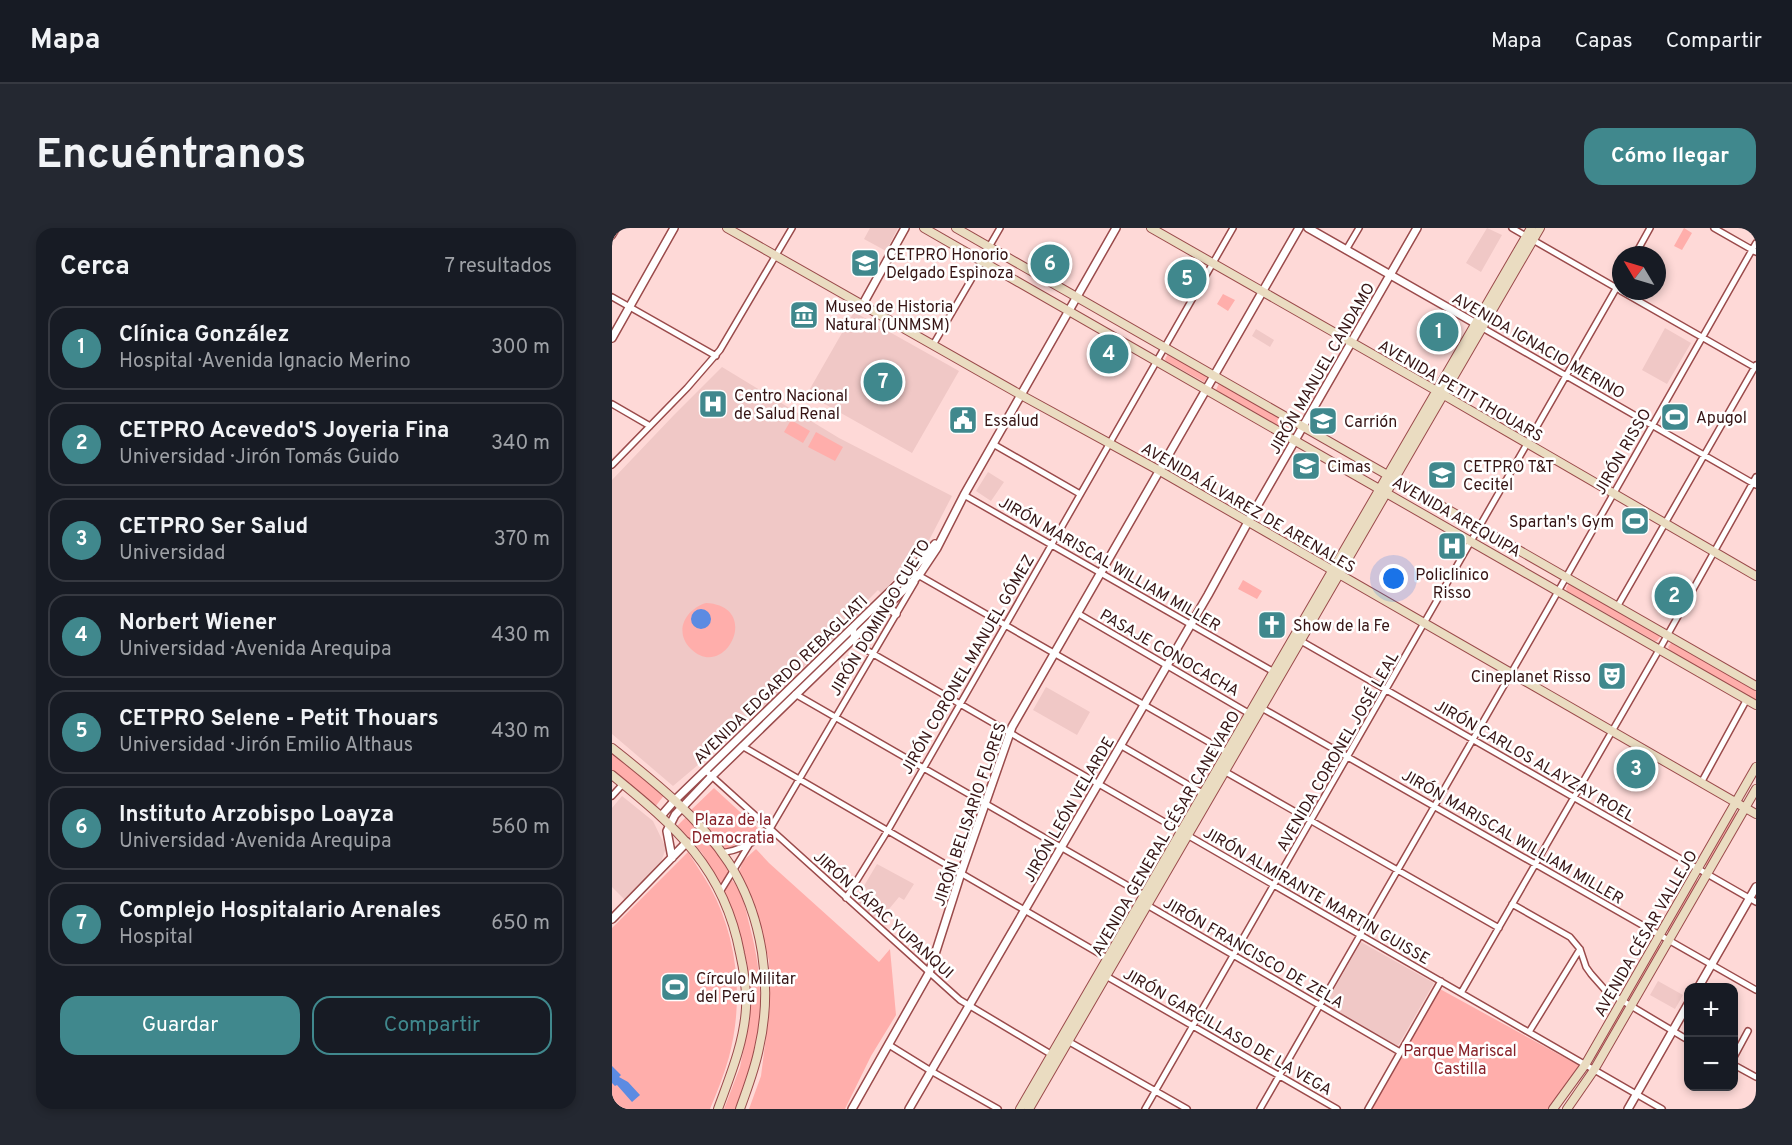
<!DOCTYPE html>
<html lang="es">
<meta charset="utf-8">
<style>
:root{--surface:#171b24;--page:#242831;--text:#f1f3f6;--muted:#9ea1a6;--line:#363941;--accent:#40888d}
body{margin:0;font-family:Overpass,sans-serif;background:var(--page);color:var(--text)}
.controls{position:absolute;right:18px;bottom:18px;display:grid;overflow:hidden;border-radius:12px;box-shadow:0 3px 9px #0003}
.controls button{width:54px;height:54px;display:grid;place-items:center;padding:0;border:0;border-bottom:2px solid var(--line);background:var(--surface);color:var(--text);font:30px sans-serif}
.compass{position:absolute;left:1000px;top:18px;width:54px;height:54px;border-radius:50%;background:var(--surface);box-shadow:0 3px 9px #0003;rotate:308deg}
.you{position:absolute;left:782px;top:351px;width:21px;height:21px;margin:-15px;border:4px solid #fff;border-radius:50%;background:#1a73e8;box-shadow:0 0 0 9px #1a73e833}
.badge{display:grid;place-items:center;width:39px;height:39px;border-radius:50%;background:var(--accent);color:#fff;font-size:20px;font-weight:700}
.pin{position:absolute;translate:-50% -50%;border:3px solid #fff;box-shadow:0 2px 6px #0006}
.list{margin:0;padding:0;list-style:none}
h2{display:flex;justify-content:space-between;align-items:center;height:78px;margin:0;padding:0 24px;font-size:26px}
h2 small{font-size:20px;font-weight:400;color:var(--muted)}
.list li{display:grid;grid-template-columns:39px 1fr auto;gap:18px;align-items:center;box-sizing:border-box;height:84px;margin:0 12px 12px;padding:0 12px;border:2px solid var(--line);border-radius:18px}
.list b{display:block;font-size:22px;white-space:nowrap}
.list p{margin:0;font-size:20px;white-space:nowrap;color:var(--muted)}
.list em{font-size:20px;font-style:normal;color:var(--muted)}
.actions{display:flex;gap:12px;padding:18px 24px}
.actions a{flex:1;padding:14px 0;border:2px solid var(--accent);border-radius:18px;text-align:center;font-size:21px;color:var(--accent)}
.actions .main{background:var(--accent);color:#fff}
.map{position:relative;flex:none;width:1144px;height:881px;overflow:hidden;border-radius:18px}
header{display:flex;align-items:center;gap:36px;box-sizing:border-box;height:84px;padding:0 30px;background:var(--surface);border-bottom:2px solid var(--line)}
header strong{font-size:28px}
nav{display:flex;gap:33px;margin-inline-start:auto;font-size:21px}
.intro{display:flex;align-items:center;justify-content:space-between;box-sizing:border-box;height:144px;padding:0 36px}
h1{margin:0;font-size:42px}
.button{padding:15px 27px;border-radius:18px;background:var(--accent);color:#fff;font-size:21px;font-weight:700}
main{display:flex;gap:36px;padding:0 36px}
aside{flex:1;background:var(--surface);border-radius:18px;box-shadow:0 3px 9px #0003}
.map>svg:first-child{display:block}
.built{fill:#f0c8c6}
.green{fill:#ffaeab}
.water{fill:#5c8be2}
.lines{fill:none;stroke-linecap:round;stroke-linejoin:round}
.minor-casing{stroke:#9a4b4b;stroke-width:8}
.tertiary-casing{stroke:#9a4b4b;stroke-width:10}
.secondary-casing{stroke:#9a4b4b;stroke-width:10}
.minor{stroke:#fff;stroke-width:5}
.tertiary{stroke:#fff;stroke-width:7}
.secondary{stroke:#eadcc1;stroke-width:8}
.labels{text-anchor:middle;stroke-width:5;stroke-linejoin:round;paint-order:stroke}
.poi-label{font-size:16px;fill:#361515;stroke:#fff;text-anchor:start}
.street-label{font-size:16px;fill:#361515;stroke:#fff}
.park-label{font-size:16px;fill:#882229;stroke:#fff}
</style>
<header>
<strong>Mapa</strong>
<nav><a>Mapa</a><a>Capas</a><a>Compartir</a></nav>
</header>
<div class="intro"><h1>Encuéntranos</h1><a class="button">Cómo llegar</a></div>
<main>
<aside>
<h2>Cerca<small>7 resultados</small></h2>
<ul class="list">
<li><span class="badge">1</span><div><b>Clínica González</b><p>Hospital · Avenida Ignacio Merino</p></div><em>300 m</em></li>
<li><span class="badge">2</span><div><b>CETPRO Acevedo'S Joyeria Fina</b><p>Universidad · Jirón Tomás Guido</p></div><em>340 m</em></li>
<li><span class="badge">3</span><div><b>CETPRO Ser Salud</b><p>Universidad</p></div><em>370 m</em></li>
<li><span class="badge">4</span><div><b>Norbert Wiener</b><p>Universidad · Avenida Arequipa</p></div><em>430 m</em></li>
<li><span class="badge">5</span><div><b>CETPRO Selene - Petit Thouars</b><p>Universidad · Jirón Emilio Althaus</p></div><em>430 m</em></li>
<li><span class="badge">6</span><div><b>Instituto Arzobispo Loayza</b><p>Universidad · Avenida Arequipa</p></div><em>560 m</em></li>
<li><span class="badge">7</span><div><b>Complejo Hospitalario Arenales</b><p>Hospital</p></div><em>650 m</em></li>
</ul>
<div class="actions"><a class="main">Guardar</a><a>Compartir</a></div>
</aside>
<div class="map">
<svg width="1144" height="881" viewBox="0 0 1144 881">
<rect width="100%" height="100%" fill="#fed9d7"/>
<path class="built" d="M258 0H286L274 23 252 11Z
M875 0 890 7 869 44 854 35Z
M242 84 347 143 300 225 195 166Z
M1053 100 1079 115 1055 156 1030 142Z
M644 101 662 112 658 119 640 108Z
M498 115 506 119 497 135 494 133 492 135 488 133Z
M110 139 227 210 340 268 313 320 290 343 269 365 266 362 253 375 256 378 189 441 184 437 174 446 179 451 137 493 132 489 122 499 125 504 61 558 0 506V252L61 188Z
M376 244 392 254 379 273 364 263Z
M434 459 478 484 465 507 421 482Z
M10 568 41 593 54 620 49 634 13 672 0 659V580Z
M265 636 302 656 292 672 287 669 267 693 243 673Z
M749 714 822 755 786 818 713 777Z
M1046 753 1071 767 1063 781 1038 767Z"/>
<path class="green" d="M1072 0 1080 5 1070 22 1062 18Z
M611 66 623 72 616 83 605 76Z
M556 126 593 147 595 149 592 154 554 133 553 131Z
M607 155 674 193 679 198 676 202H673L604 162Z
M1064 178 1073 183 1063 200 1054 195Z
M179 192 198 203 191 215 172 204Z
M204 204 231 219 223 233 196 219Z
M631 352 650 363 645 371 626 361Z
M957 355H960L1047 406 1048 409 1045 413H1043L955 363 954 360Z
M94 375C151 378 113 454 79 421 61 403 74 381 94 375Z
M1059 415H1063L1144 461V472L1058 423 1056 419Z
M0 523 53 566 43 579 0 543Z
M102 560 151 605 114 621 79 582Z
M1123 585 1127 587 1096 638 1093 637Z
M74 589C90 606 107 624 117 645L108 656 90 625 65 598Z
M144 621 157 635 267 734 278 721 284 787 259 828 233 881H137L149 848 158 777 157 733 150 704 127 644 131 633Z
M76 624C83 635 91 647 98 659 126 710 132 772 117 829 112 847 105 864 98 881H0V700Z
M120 652C131 664 134 683 138 699 156 768 149 815 125 881H112L128 839 138 790 136 739 126 700 111 665Z
M1084 652 1088 654 1059 705 1055 702Z
M1046 717 1050 719 1020 773 1015 769Z
M828 761 968 838 938 881H760Z
M1011 779 1015 782 986 832 981 830Z"/>
<path class="water" d="M79 391a10 10 0 1 1 20 0a10 10 0 1 1-20 0Z
M0 838 9 847 7 849 16 854 28 867 20 874 5 857 3 858 0 855Z"/>
<g class="lines">
<g class="minor-casing">
<path id="minor" d="M900 0 1008 62
M1102 0 1144 24
M0 8 5 0
M377 19 388 0
M734 22 747 0
M1023 27 1038 0
M1009 63 1144 140
M0 69 104 128
M869 99 1144 257
M321 117 370 33
M0 176 38 198
M381 216 468 266
M0 237 75 160 108 122 180 0
M352 267 662 444
M299 343 616 525
M1005 379 1144 137
M465 385 638 486
M242 399 241 412 244 416 1050 881
M689 413 1144 674
M183 466 532 667 535 677 788 824
M648 479 1144 762
M508 517 592 566
M130 518 495 730
M94 543 348 772 442 828
M612 543 887 700
M1089 555 1135 471
M0 568 11 556
M109 625C128 622 145 614 158 601L303 354
M108 664 137 617
M234 670 276 602 621 0
M900 676 958 709 968 721 974 739 979 746 994 763 1076 812
M494 748 725 881
M849 765 1051 415 1144 249
M917 804 968 721
M454 812 575 881
M277 817 319 843 386 881
M1122 829 1136 803
M1122 837 1144 849
M533 881 1009 52
M648 881 936 381 1144 15
M756 881 829 753"/>
</g>
<g class="tertiary-casing">
<path id="tertiary" d="M696 0 868 98
M251 76 293 0
M0 110 62 0
M272 377 278 380 284 386
M49 588 63 572 299 343 323 316
M60 630 55 603 63 587 100 548 307 347 325 320 352 267 504 0
M0 691 75 614
M1086 760 1144 659
M240 881 317 745 349 645 400 499 687 0
M297 881 596 367 636 294 805 0
M1016 881 1076 776"/>
</g>
<g class="secondary-casing">
<path id="secondary" d="M115 0 409 167 548 243 1144 586
M312 0 1144 477
M344 0 1144 458
M539 0 825 163 1144 348
M0 520C43 554 87 589 117 635 151 688 161 759 147 820 143 841 135 861 128 881
M0 547C64 599 112 640 128 725 132 743 135 761 134 780 132 815 118 848 106 881
M408 881 919 0
M417 881 928 0
M941 881 973 837 1144 539
M955 881 982 842 1144 561"/>
</g>
<use href="#minor" class="minor"/>
<use href="#tertiary" class="tertiary"/>
<use href="#secondary" class="secondary"/>
</g>
<defs>
<g id="university-square" transform="scale(1.5)"><rect x="-9" y="-9" width="18" height="18" rx="4" fill="#40888d" stroke="#fff"/><path d="M0-5L7-2L0 1L-7-2ZM-4 1L0 2.5L4 1V4Q0 6-4 4Z" fill="#fff"/></g>
<g id="museum-square" transform="scale(1.5)"><rect x="-9" y="-9" width="18" height="18" rx="4" fill="#40888d" stroke="#fff"/><path d="M0-6L6-3V-2H-6V-3ZM-5-1h2V3h-2ZM-1-1h2V3h-2ZM3-1h2V3H3ZM-6 4H6V6H-6Z" fill="#fff"/></g>
<g id="hospital-square" transform="scale(1.5)"><rect x="-9" y="-9" width="18" height="18" rx="4" fill="#40888d" stroke="#fff"/><path d="M-5-5h3v3.5h4V-5h3V5h-3V1.5h-4V5h-3Z" fill="#fff"/></g>
<g id="stadium-square" transform="scale(1.5)"><rect x="-9" y="-9" width="18" height="18" rx="4" fill="#40888d" stroke="#fff"/><path d="M0-5a6.5 5 0 1 0 0 10a6.5 5 0 1 0 0-10ZM-3.5-1.8h7v3.6h-7Z" fill="#fff"/></g>
<g id="civic-square" transform="scale(1.5)"><rect x="-9" y="-9" width="18" height="18" rx="4" fill="#40888d" stroke="#fff"/><path d="M-.6-6.5H3V-4.5H.6V-3L4-1V1h2V6H-6V1h2V-1L-.6-3ZM-1.2 2.5V6h2.4V2.5Z" fill="#fff"/></g>
<g id="church-square" transform="scale(1.5)"><rect x="-9" y="-9" width="18" height="18" rx="4" fill="#40888d" stroke="#fff"/><path d="M-1.2-6h2.4v3.5h3.3v2.4h-3.3V6h-2.4V-.1h-3.3v-2.4h3.3Z" fill="#fff"/></g>
<g id="theatre-square" transform="scale(1.5)"><rect x="-9" y="-9" width="18" height="18" rx="4" fill="#40888d" stroke="#fff"/><path d="M-5-5.5Q0-4 5-5.5V0Q5 5 0 6Q-5 5-5 0ZM-3.3-2.5H-1v1.5H-3.3ZM1-2.5H3.3v1.5H1ZM-2.8 1Q0 5.5 2.8 1Z" fill="#fff"/></g>
</defs>
<g fill-rule="evenodd">
<use href="#university-square" x="253" y="35"/>
<use href="#museum-square" x="192" y="87"/>
<use href="#hospital-square" x="101" y="176"/>
<use href="#stadium-square" x="1063" y="189"/>
<use href="#civic-square" x="351" y="192"/>
<use href="#university-square" x="711" y="193"/>
<use href="#university-square" x="694" y="238"/>
<use href="#university-square" x="830" y="247"/>
<use href="#stadium-square" x="1023" y="293"/>
<use href="#hospital-square" x="840" y="318"/>
<use href="#church-square" x="660" y="397"/>
<use href="#theatre-square" x="1000" y="448"/>
<use href="#stadium-square" x="63" y="759"/>
</g>
<g class="labels">
<g class="poi-label">
<text x="274" y="32">CETPRO Honorio<tspan x="274" dy="18">Delgado Espinoza</tspan></text>
<text x="213" y="84">Museo de Historia<tspan x="213" dy="18">Natural (UNMSM)</tspan></text>
<text x="122" y="173">Centro Nacional<tspan x="122" dy="18">de Salud Renal</tspan></text>
<text x="1084" y="195">Apugol</text>
<text x="372" y="198">Essalud</text>
<text x="732" y="199">Carrión</text>
<text x="715" y="244">Cimas</text>
<text x="851" y="244">CETPRO T&amp;T<tspan x="851" dy="18">Cecitel</tspan></text>
<text x="1002" y="299" text-anchor="end">Spartan's Gym</text>
<text x="840" y="352" text-anchor="middle">Policlinico<tspan x="840" dy="18">Risso</tspan></text>
<text x="681" y="403">Show de la Fe</text>
<text x="979" y="454" text-anchor="end">Cineplanet Risso</text>
<text x="84" y="756">Círculo Militar<tspan x="84" dy="18">del Perú</tspan></text>
</g>
<g class="street-label">
<text transform="translate(927 117) rotate(30)" y="6">AVENIDA IGNACIO MERINO</text>
<text transform="translate(709 140) rotate(-60)" y="6">JIRÓN MANUEL CANDAMO</text>
<text transform="translate(849 162) rotate(30)" y="6">AVENIDA PETIT THOUARS</text>
<text transform="translate(1010 223) rotate(-60)" y="6">JIRÓN RISSO</text>
<text transform="translate(637 279) rotate(30)" y="6">AVENIDA ÁLVAREZ DE ARENALES</text>
<text transform="translate(845 288) rotate(30)" y="6">AVENIDA AREQUIPA</text>
<text transform="translate(498 335) rotate(30)" y="6">JIRÓN MARISCAL WILLIAM MILLER</text>
<text transform="translate(267 389) rotate(-59)" y="6">JIRÓN DOMINGO CUETO</text>
<text transform="translate(558 424) rotate(30)" y="6">PASAJE CONOCACHA</text>
<text transform="translate(355 436) rotate(-60)" y="6">JIRÓN CORONEL MANUEL GÓMEZ</text>
<text transform="translate(168 451) rotate(-44)" y="6">AVENIDA EDGARDO REBAGLIATI</text>
<text transform="translate(725 523) rotate(-60)" y="6">AVENIDA CORONEL JOSÉ LEAL</text>
<text transform="translate(923 532) rotate(30)" y="6">JIRÓN CARLOS ALAYZAY ROEL</text>
<text transform="translate(456 581) rotate(-60)" y="6">JIRÓN LEÓN VELARDE</text>
<text transform="translate(357 586) rotate(-71)" y="6">JIRÓN BELISARIO FLORES</text>
<text transform="translate(553 605) rotate(-60)" y="6">AVENIDA GENERAL CÉSAR CANEVARO</text>
<text transform="translate(901 608) rotate(30)" y="6">JIRÓN MARISCAL WILLIAM MILLER</text>
<text transform="translate(705 667) rotate(30)" y="6">JIRÓN ALMIRANTE MARTIN GUISSE</text>
<text transform="translate(272 686) rotate(42)" y="6">JIRÓN CÁPAC YUPANQUI</text>
<text transform="translate(1033 705) rotate(-60)" y="6">AVENIDA CÉSAR VALLEJO</text>
<text transform="translate(642 724) rotate(30)" y="6">JIRÓN FRANCISCO DE ZELA</text>
<text transform="translate(616 803) rotate(30)" y="6">JIRÓN GARCILLASO DE LA VEGA</text>
</g>
<g class="park-label">
<text x="121" y="597">Plaza de la<tspan x="121" dy="18">Democratia</tspan></text>
<text x="848" y="828">Parque Mariscal<tspan x="848" dy="18">Castilla</tspan></text>
</g>
</g>
</svg>
<div class="controls">
<button>+</button>
<button>−</button>
</div>
<svg class="compass" viewBox="-18 -18 36 36"><path d="M0-13l5 13h-10z" fill="#e53935"/><path d="M0 13l5-13h-10z" fill="#9ea1a6"/></svg>
<div class="you"></div>
<div class="pin badge" style="left:827px;top:104px">1</div>
<div class="pin badge" style="left:1062px;top:368px">2</div>
<div class="pin badge" style="left:1024px;top:541px">3</div>
<div class="pin badge" style="left:497px;top:126px">4</div>
<div class="pin badge" style="left:575px;top:51px">5</div>
<div class="pin badge" style="left:438px;top:36px">6</div>
<div class="pin badge" style="left:271px;top:154px">7</div>
</div>
</main>
